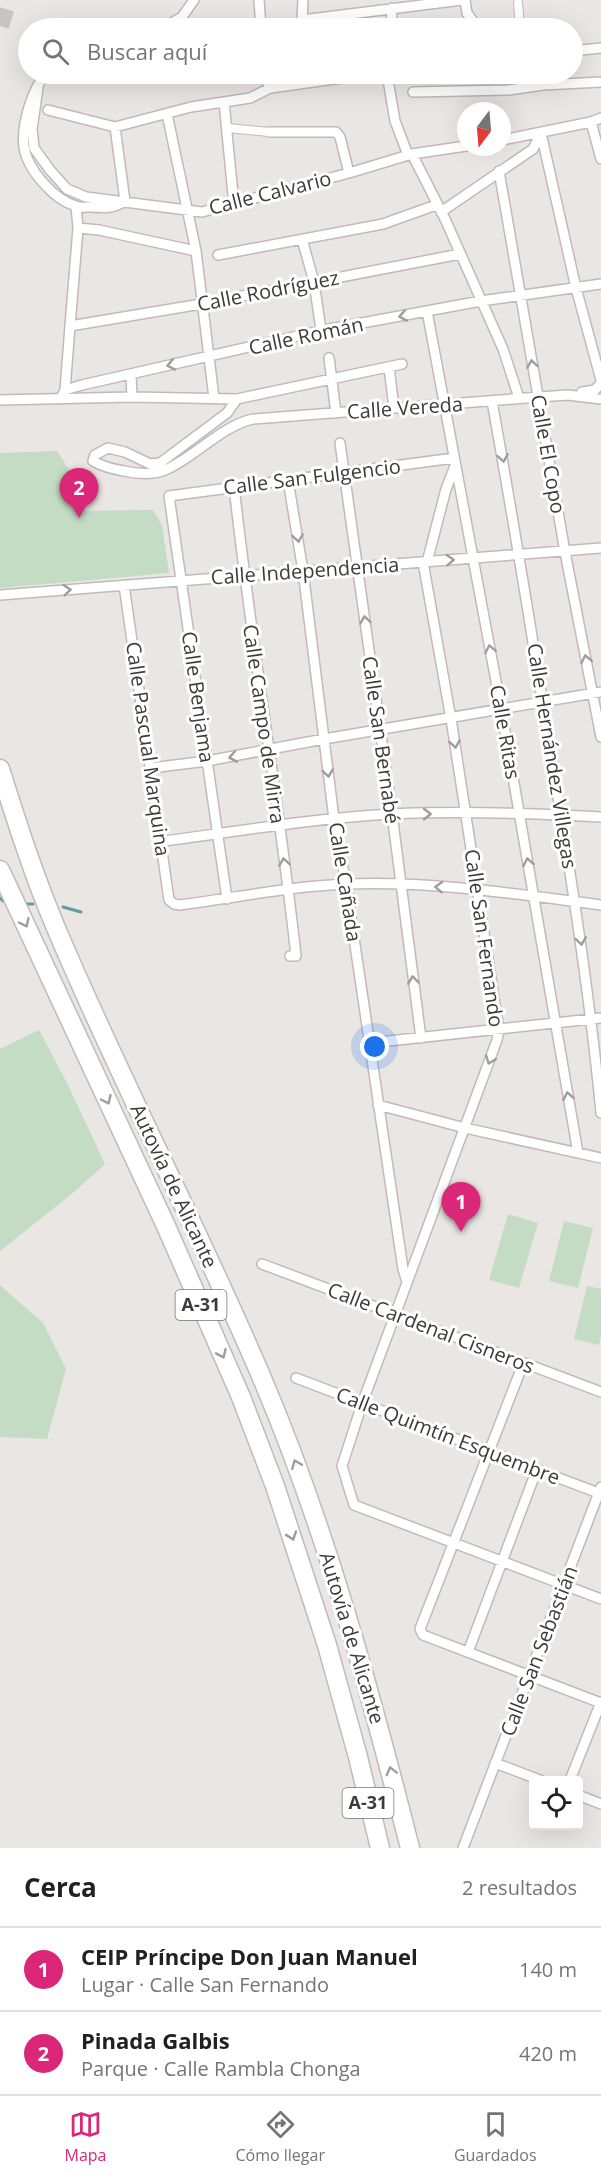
<!DOCTYPE html>
<html lang="es">
<meta charset="utf-8">
<style>
:root{--surface:#fff;--page:#f2f2f2;--text:#202124;--muted:#757577;--line:#e0e0e0;--accent:#db2777}
body{margin:0;font-family:"Open Sans",sans-serif;background:var(--page);color:var(--text)}
.controls{position:absolute;right:18px;bottom:18px;display:grid;overflow:hidden;border-radius:6px;box-shadow:0 6px 24px #0002}
.controls button{width:54px;height:54px;display:grid;place-items:center;padding:0;border:0;border-bottom:2px solid var(--line);background:var(--surface);color:var(--text);font:30px sans-serif}
.compass{position:absolute;left:457px;top:102px;width:54px;height:54px;border-radius:50%;background:var(--surface);box-shadow:0 6px 24px #0002;rotate:196deg}
.you{position:absolute;left:375px;top:1047px;width:21px;height:21px;margin:-15px;border:4px solid #fff;border-radius:50%;background:#1a73e8;box-shadow:0 0 0 9px #1a73e833}
.badge{display:grid;place-items:center;width:39px;height:39px;border-radius:50%;background:var(--accent);color:#fff;font-size:20px;font-weight:700}
.pin{position:absolute;translate:-50% -50px;filter:drop-shadow(0 2px 3px #0008)}
.pin::after{content:'';position:absolute;top:32px;width:21px;height:18px;background:inherit;clip-path:polygon(0 0,100% 0,50% 100%)}
.list{margin:0;padding:0;list-style:none}
h2{display:flex;justify-content:space-between;align-items:center;height:78px;margin:0;padding:0 24px;font-size:26px}
h2 small{font-size:20px;font-weight:400;color:var(--muted)}
.list li{display:grid;grid-template-columns:39px 1fr auto;gap:18px;align-items:center;box-sizing:border-box;height:84px;padding:0 24px;border-top:2px solid var(--line)}
.list b{display:block;font-size:22px;white-space:nowrap}
.list p{margin:0;font-size:20px;white-space:nowrap;color:var(--muted)}
.list em{font-size:20px;font-style:normal;color:var(--muted)}
.icon{flex:none;width:33px;height:33px;fill:none;stroke:currentColor;stroke-width:2;stroke-linecap:round;stroke-linejoin:round}
.map{position:relative;flex:none;width:601px;height:1848px;overflow:hidden}
.search{position:absolute;background:var(--surface);box-shadow:0 6px 24px #0002;left:18px;right:18px;top:18px;height:66px;display:flex;align-items:center;gap:15px;box-sizing:border-box;padding:0 21px;border-radius:33px;color:var(--muted);font-size:22px}
.sheet{height:246px;background:var(--surface)}
nav{display:flex;justify-content:space-around;align-items:center;box-sizing:border-box;height:84px;border-top:2px solid var(--line);background:var(--surface);font-size:16px;color:var(--muted)}
nav a{display:grid;justify-items:center;gap:3px}
nav .on{color:var(--accent)}
.map>svg:first-child{display:block}
.green{fill:#c3dcc3}
.lines{fill:none;stroke-linecap:round;stroke-linejoin:round}
.stream{stroke:#629da1;stroke-width:3}
.motorway-tunnel{stroke:#c7c4c1;stroke-width:18;stroke-dasharray:18 9;stroke-linecap:butt}
.pedestrian-casing{stroke:#bfbbb9;stroke-width:10}
.minor-casing{stroke:#bfbbb9;stroke-width:12}
.motorway-casing{stroke:#bfbbb9;stroke-width:21}
.pedestrian{stroke:#fff;stroke-width:8}
.minor{stroke:#fff;stroke-width:9}
.motorway{stroke:#fff;stroke-width:18}
.oneway{stroke:#9e9d9c}
.labels{text-anchor:middle;stroke-width:6;stroke-linejoin:round;paint-order:stroke}
.shield{fill:#fff;stroke:#777675;stroke-width:1.5}
.shield-label{font-size:18px;font-weight:bold;fill:#3d3b3a}
.street-label{font-size:20px;fill:#3d3b3a;stroke:#fff}
</style>
<div class="map">
<svg width="601" height="1848" viewBox="0 0 601 1848">
<rect width="100%" height="100%" fill="#eae6e3"/>
<path class="green" d="M57 451 74 477 77 511 153 510 162 525 169 573 0 588V453Z
M39 1030 67 1083 105 1164 74 1192 0 1251V1049Z
M508 1214 538 1223 519 1288 489 1280Z
M564 1221 593 1228 578 1288 549 1281Z
M0 1285 43 1323 66 1369 47 1439 0 1437Z
M587 1286 601 1289V1336L599 1345 574 1339Z"/>
<g class="lines">
<path class="stream" d="M0 898 3 901
M24 904H33
M63 907 81 912"/>
<path class="motorway-tunnel" d="M0 26 8 0"/>
<g class="pedestrian-casing">
<path id="pedestrian" d="M518 3 520 28
M502 74 505 75
M227 128 269 132"/>
</g>
<g class="minor-casing">
<path id="minor" d="M259 0 261 28
M465 0 467 13 478 28
M302 20 462 0
M163 28 182 17 194 0
M299 28 302 20 303 0
M391 28 392 8
M572 51 601 48
M46 74C32 89 21 126 24 147 27 169 54 200 76 206 80 208 86 207 90 207 104 208 113 209 125 201
M263 74 270 88
M387 74 395 121 408 155
M38 88 32 129 34 148 50 170 67 189 86 197 202 212 349 173 412 154 466 146
M413 92 508 90 543 85 601 82
M224 102 234 205
M48 110 115 127 191 107 250 98 270 88 342 78 376 77 387 79
M167 114 196 251 214 398
M591 122 601 159
M115 127 125 201
M269 132H336L340 137 349 173
M541 133 576 288 601 380
M502 140 591 122 601 118
M412 154 445 219 503 349 519 398
M499 171 565 552 601 737
M76 206 78 228 70 326 201 304 460 254
M441 212 533 149 541 133
M78 228 99 230 196 251
M302 239 314 282 321 330
M218 255 383 224 436 205
M427 311 501 708 578 1153
M329 358 336 413
M389 367 394 408
M131 374 132 397
M65 390 70 326
M582 392 595 390 601 383
M61 398 65 390 82 385 324 330 481 301 601 284
M237 399 227 413 160 463 150 464 125 452 108 448 95 455 93 461C103 467 112 469 124 471 137 474 152 475 165 470 194 458 221 426 253 419L539 397 568 395 601 399
M0 400 132 397 237 399 402 364
M492 401C510 502 527 603 543 705 565 840 588 976 601 1113
M340 443 392 814 421 1038
M288 480 303 571 334 819 346 884 403 1269 407 1282
M234 486C251 643 279 799 296 956H290
M423 562 451 719 499 1030 497 1040 362 1404 342 1466 354 1505 601 1599
M427 562 446 489 455 466
M124 585 169 900 174 904 180 905C235 898 291 886 347 884 432 881 517 894 601 905
M0 595 601 548
M151 768 207 761 324 739 601 692
M161 844 165 841C240 831 316 818 391 814 461 811 531 813 601 817
M227 899 169 496 454 458
M370 1043 601 1018
M378 1105 465 1128 601 1158
M262 1264 601 1392
M523 1364 420 1629 423 1635 601 1703
M296 1378 601 1494
M468 1652 537 1469
M495 1763 540 1780
M570 1780 601 1702
M578 1795 601 1804
M463 1848 601 1487"/>
</g>
<g class="motorway-casing">
<path id="motorway" d="M0 769C17 823 34 876 56 928 121 1082 199 1229 264 1383 327 1532 370 1691 410 1848
M0 870 166 1226 241 1397 275 1486 327 1645 358 1757 380 1848"/>
</g>
<use href="#pedestrian" class="pedestrian"/>
<use href="#minor" class="minor"/>
<use href="#motorway" class="motorway"/>
</g>
<defs><path id="oneway-chevron" d="M-2-3.5L2.5 0L-2 3.5" fill="none" stroke-width="1.6" stroke-linecap="round" stroke-linejoin="round" transform="scale(1.5)"/></defs>
<g class="oneway">
<use href="#oneway-chevron" transform="translate(403 316) rotate(170)"/>
<use href="#oneway-chevron" transform="translate(532 364) rotate(-99)"/>
<use href="#oneway-chevron" transform="translate(171 365) rotate(168)"/>
<use href="#oneway-chevron" transform="translate(503 458) rotate(80)"/>
<use href="#oneway-chevron" transform="translate(298 538) rotate(81)"/>
<use href="#oneway-chevron" transform="translate(450 560) rotate(-4)"/>
<use href="#oneway-chevron" transform="translate(67 590) rotate(-5)"/>
<use href="#oneway-chevron" transform="translate(365 620) rotate(-98)"/>
<use href="#oneway-chevron" transform="translate(490 649) rotate(-101)"/>
<use href="#oneway-chevron" transform="translate(586 659) rotate(-101)"/>
<use href="#oneway-chevron" transform="translate(455 744) rotate(81)"/>
<use href="#oneway-chevron" transform="translate(233 757) rotate(170)"/>
<use href="#oneway-chevron" transform="translate(328 773) rotate(82)"/>
<use href="#oneway-chevron" transform="translate(427 814)"/>
<use href="#oneway-chevron" transform="translate(284 862) rotate(-99)"/>
<use href="#oneway-chevron" transform="translate(528 862) rotate(-100)"/>
<use href="#oneway-chevron" transform="translate(439 887) rotate(-177)"/>
<use href="#oneway-chevron" transform="translate(25 923) rotate(65)"/>
<use href="#oneway-chevron" transform="translate(581 941) rotate(82)"/>
<use href="#oneway-chevron" transform="translate(413 980) rotate(-97)"/>
<use href="#oneway-chevron" transform="translate(490 1060) rotate(110)"/>
<use href="#oneway-chevron" transform="translate(568 1096) rotate(-100)"/>
<use href="#oneway-chevron" transform="translate(107 1100) rotate(65)"/>
<use href="#oneway-chevron" transform="translate(222 1354) rotate(66)"/>
<use href="#oneway-chevron" transform="translate(296 1464) rotate(-112)"/>
<use href="#oneway-chevron" transform="translate(292 1536) rotate(71)"/>
<use href="#oneway-chevron" transform="translate(391 1771) rotate(-104)"/>
</g>
<g class="labels">
<g class="shield">
<rect x="175.5" y="1290" width="51" height="30" rx="4.5"/>
<rect x="342.5" y="1788" width="51" height="30" rx="4.5"/>
</g>
<g class="shield-label">
<text x="201" y="1311">A-31</text>
<text x="368" y="1809">A-31</text>
</g>
<g class="street-label">
<text transform="translate(270 193) rotate(-14)" y="7">Calle Calvario</text>
<text transform="translate(268 291) rotate(-11)" y="7">Calle Rodríguez</text>
<text transform="translate(306 336) rotate(-12)" y="7">Calle Román</text>
<text transform="translate(405 408) rotate(-4)" y="7">Calle Vereda</text>
<text transform="translate(548 454) rotate(80)" y="7">Calle El Copo</text>
<text transform="translate(312 477) rotate(-7)" y="7">Calle San Fulgencio</text>
<text transform="translate(305 571) rotate(-4)" y="7">Calle Independencia</text>
<text transform="translate(198 697) rotate(82)" y="7">Calle Benjama</text>
<text transform="translate(264 724) rotate(82)" y="7">Calle Campo de Mirra</text>
<text transform="translate(505 732) rotate(80)" y="7">Calle Ritas</text>
<text transform="translate(381 740) rotate(82)" y="7">Calle San Bernabé</text>
<text transform="translate(148 749) rotate(82)" y="7">Calle Pascual Marquina</text>
<text transform="translate(552 756) rotate(81)" y="7">Calle Hernández Villegas</text>
<text transform="translate(345 882) rotate(81)" y="7">Calle Cañada</text>
<text transform="translate(484 938) rotate(82)" y="7">Calle San Fernando</text>
<text transform="translate(174 1186) rotate(65)" y="7">Autovía de Alicante</text>
<text transform="translate(431 1328) rotate(21)" y="7">Calle Cardenal Cisneros</text>
<text transform="translate(448 1436) rotate(21)" y="7">Calle Quimtín Esquembre</text>
<text transform="translate(352 1638) rotate(73)" y="7">Autovía de Alicante</text>
<text transform="translate(539 1651) rotate(-69)" y="7">Calle San Sebastián</text>
</g>
</g>
</svg>
<div class="controls">
<button><svg class="icon" aria-label="locate" viewBox="0 0 24 24"><circle cx="12" cy="12" r="6"/><path d="M12 2v4M12 18v4M2 12h4M18 12h4"/></svg></button>
</div>
<svg class="compass" viewBox="-18 -18 36 36"><path d="M0-13l5 13h-10z" fill="#e53935"/><path d="M0 13l5-13h-10z" fill="#757577"/></svg>
<div class="you"></div>
<div class="pin badge" style="left:461px;top:1232px">1</div>
<div class="pin badge" style="left:79px;top:518px">2</div>
<div class="search"><svg class="icon" aria-label="search" viewBox="0 0 24 24"><circle cx="10" cy="10" r="6"/><path d="M15 15l6 6"/></svg>Buscar aquí</div>
</div>
<section class="sheet">
<h2>Cerca<small>2 resultados</small></h2>
<ul class="list">
<li><span class="badge">1</span><div><b>CEIP Príncipe Don Juan Manuel</b><p>Lugar · Calle San Fernando</p></div><em>140 m</em></li>
<li><span class="badge">2</span><div><b>Pinada Galbis</b><p>Parque · Calle Rambla Chonga</p></div><em>420 m</em></li>
</ul>
</section>
<nav>
<a class="on"><svg class="icon" aria-label="map" viewBox="0 0 24 24"><path d="M3 6l6-2 6 2 6-2v14l-6 2-6-2-6 2zM9 4v14M15 6v14"/></svg>Mapa</a>
<a><svg class="icon" aria-label="directions" viewBox="0 0 24 24"><path d="M12 3l9 9-9 9-9-9zM9 14v-3h6M13 9l2 2-2 2"/></svg>Cómo llegar</a>
<a><svg class="icon" aria-label="saved" viewBox="0 0 24 24"><path d="M7 4h10v16l-5-4-5 4z"/></svg>Guardados</a>
</nav>
